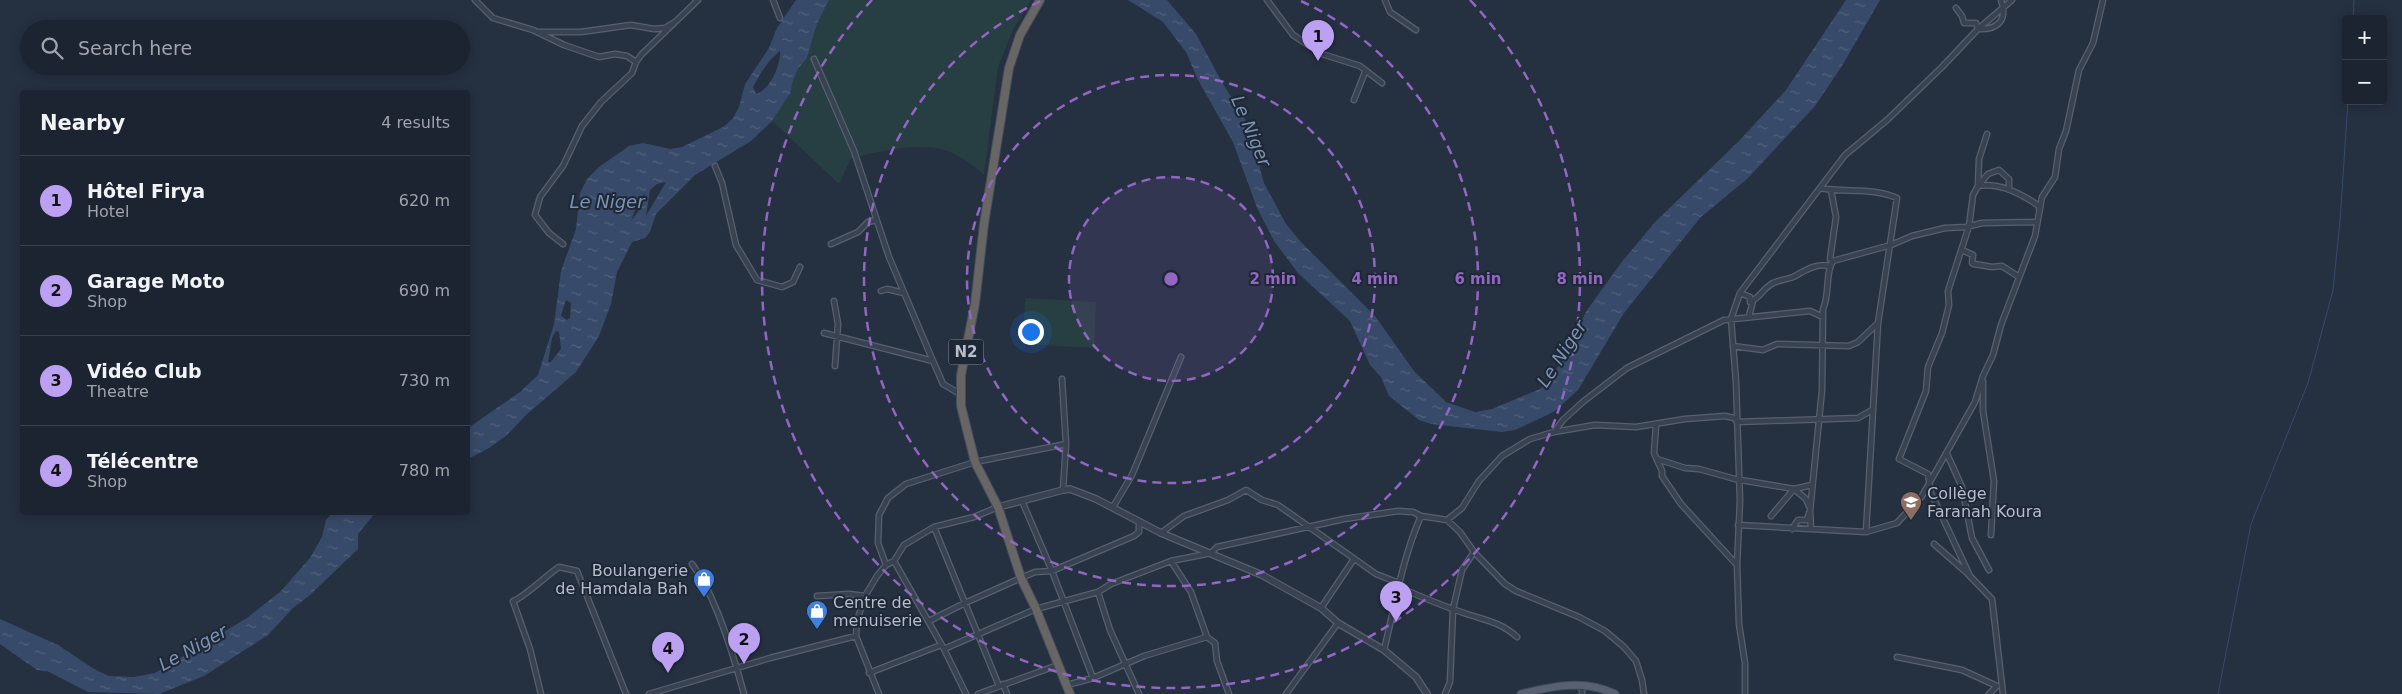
<!DOCTYPE html>
<meta charset="utf-8">
<style>
:root{--surface:#1c2431;--page:#252c39;--text:#f1f3f6;--muted:#a0a4ab;--line:#3a414d;--accent:#bca0f2}
body{margin:0;font-family:"DejaVu Sans",sans-serif;background:var(--page);color:var(--text)}
.controls{position:absolute;right:15px;top:15px;display:grid;overflow:hidden;border-radius:5px;box-shadow:0 2px 12px #0003}
.controls button{width:45px;height:45px;display:grid;place-items:center;padding:0;border:0;border-bottom:1px solid var(--line);background:var(--surface);color:var(--text);font:25px sans-serif}
.you{position:absolute;left:1030px;top:331px;width:18px;height:18px;margin:-12px;border:4px solid #fff;border-radius:50%;background:#1a73e8;box-shadow:0 0 0 8px #1a73e833}
.badge{display:grid;place-items:center;width:32px;height:32px;border-radius:50%;background:var(--accent);color:#111;font-size:16px;font-weight:700}
.pin{position:absolute;translate:-50% -41px;filter:drop-shadow(0 1px 2px #0008)}
.pin::after{content:'';position:absolute;top:26px;width:18px;height:15px;background:inherit;clip-path:polygon(0 0,100% 0,50% 100%)}
.list{margin:0;padding:0;list-style:none}
h2{display:flex;justify-content:space-between;align-items:center;height:65px;margin:0;padding:0 20px;font-size:21px}
h2 small{font-size:16px;font-weight:400;color:var(--muted)}
.list li{display:grid;grid-template-columns:32px 1fr auto;gap:15px;align-items:center;box-sizing:border-box;height:90px;padding:0 20px;border-top:1px solid var(--line)}
.list b{display:block;font-size:19px;white-space:nowrap}
.list p{margin:0;font-size:16px;white-space:nowrap;color:var(--muted)}
.list em{font-size:16px;font-style:normal;color:var(--muted)}
.icon{flex:none;width:28px;height:28px;fill:none;stroke:currentColor;stroke-width:2;stroke-linecap:round;stroke-linejoin:round}
.map{position:relative;flex:none;width:2402px;height:694px;overflow:hidden}
.search{position:absolute;background:var(--surface);box-shadow:0 2px 12px #0003;left:20px;top:20px;width:450px;height:55px;display:flex;align-items:center;gap:12px;box-sizing:border-box;padding:0 18px;border-radius:28px;color:var(--muted);font-size:19px}
.panel{position:absolute;background:var(--surface);box-shadow:0 2px 12px #0003;left:20px;top:90px;width:450px;height:425px;border-radius:5px}
.map>svg:first-child{display:block}
.green{fill:#273e42}
.water{fill:url(#water-ripples);fill-rule:evenodd}
.lines{fill:none;stroke-linecap:round;stroke-linejoin:round}
.stream{stroke:#384a69;stroke-width:1}
.minor-casing{stroke:#57606e;stroke-width:7}
.tertiary-casing{stroke:#57606e;stroke-width:8}
.primary-casing{stroke:#434b5a;stroke-width:9}
.trunk-casing{stroke:#444d5b;stroke-width:10}
.minor{stroke:#394251;stroke-width:4.5}
.tertiary{stroke:#394251;stroke-width:5.5}
.primary{stroke:#576171;stroke-width:7}
.trunk{stroke:#676664;stroke-width:8}
.ring{fill:none;stroke:#9366c4;stroke-width:2.5;stroke-dasharray:9 6}
.labels{text-anchor:middle;stroke-width:4;stroke-linejoin:round;paint-order:stroke}
.shield{fill:#1e2736;stroke:#88909e;stroke-width:1}
.shield-label{font-size:15px;font-weight:bold;fill:#b6bdcb}
.poi-label{font-size:16px;fill:#b6bdcb;stroke:#1e2736;text-anchor:start}
.water-label{font-size:18px;font-style:italic;fill:#7c92b3;stroke:#1e2736}
.centre{fill:#9366c4;stroke:#1e2736;stroke-width:2.5}
.ring-label{font-size:15px;text-anchor:middle;font-weight:bold;fill:#9366c4;stroke:#1e2736;stroke-width:4;stroke-linejoin:round;paint-order:stroke}
</style>
<div class="map">
<svg width="2402" height="694" viewBox="0 0 2402 694">
<defs>
<pattern id="water-ripples" width="26" height="14" patternUnits="userSpaceOnUse" patternTransform="scale(1.25)"><rect width="26" height="14" fill="#384a69"/><path d="M2 4q2-2 4 0t4 0M15 11q2-2 4 0t4 0" fill="none" stroke="#53627d"/></pattern>
</defs>
<rect width="100%" height="100%" fill="#253041"/>
<path class="green" d="M829 0H1031L1014 28 998 67 984 175C972 164 956 152 940 149 915 143 875 152 851 159L839 184 772 121 791 92 792 84 798 69 807 58 817 24Z
M1025 298 1096 302 1094 348 1023 344Z"/>
<path class="water" d="M796 0H829L817 24 807 58 798 69 792 84 791 92 772 121 751 141 695 175 656 214 650 232 645 238 632 242 617 272 611 304 599 336 576 372 526 415 507 435 489 448 468 459V428L520 392 538 375 554 324 561 271 576 229 580 193 587 179 599 167 629 146 643 143 670 149 682 147 725 126 733 118 739 107 745 84 769 48 777 28ZM780 51C781 65 770 90 756 94L753 87C760 74 768 60 780 51ZM666 182 646 216 650 190 657 184ZM645 193 642 206 631 221 638 201ZM566 300 571 303 570 318 567 320 561 316ZM556 331 559 332 561 349 551 362H548L552 338Z
M1128 0H1167L1196 34 1223 84 1252 130 1257 141 1260 169 1264 183 1286 224 1300 241 1375 316 1414 371 1446 402 1475 412 1492 409 1540 389 1552 378 1587 310 1621 263 1655 222 1739 141 1786 90 1846 0H1880L1842 66 1815 106 1748 178 1700 218 1624 313 1578 390 1555 411 1543 417 1515 430 1502 432 1431 424 1419 420 1389 396 1381 377 1370 365 1350 321 1298 273 1274 241 1257 208 1233 142 1197 78 1186 52 1163 22Z
M333 512 375 513 358 534V549L310 595 293 608 268 635 204 676 159 694 88 692 47 671 37 670 0 644V619L58 645 94 669 109 676 134 677 155 673 247 618 281 591 310 558 322 537 326 520Z"/>
<g class="lines">
<path class="stream" d="M2353 19 2354 0
M2218 694 2251 524 2308 383 2333 290 2340 221 2348 101"/>
<g class="minor-casing">
<path id="minor" d="M475 0 493 18 533 30 564 45 599 57 615 54 627 56 636 62
M773 0 780 18
M1267 0 1293 35 1322 54 1360 66 1382 83
M1385 0 1390 12 1416 30
M1956 8 1962 16 1964 23H1976L1978 29C1998 30 2008 20 2001 0
M538 32H581L631 25 654 29 665 28 675 22
M814 59 854 151 889 257 933 361 943 384 960 394
M1354 100 1365 72
M1987 134 1979 159 1978 186 1988 174 1999 170 2009 179V189
M715 166 722 183 736 245 757 280 782 287 793 282 800 267
M1820 188C1844 193 1873 187 1897 198L1878 323 1866 532
M563 244 549 233 535 215 540 197 563 166 582 126 601 102 632 73 636 62 642 54 698 0
M831 244 858 232 868 222 876 220
M1962 250 1973 255 1972 263 1974 264 1992 267 2002 266 2019 277
M1833 261 1891 245 1912 236 1945 228 1966 227 1982 223 2036 222
M881 291 887 289 904 293
M1740 293 1750 297V302C1762 296 1761 291 1770 285 1776 280 1786 280 1793 277 1805 271 1815 263 1830 266
M834 301 838 324 835 366
M1749 316 1753 301
M824 333 933 361
M1733 346 1763 350 1777 344 1849 346 1858 342 1878 323
M1062 379 1066 444 1063 490
M1983 382V411L1994 481 1991 535
M1656 425 1654 453 1662 471V476L1681 504 1737 565
M1554 432 1595 425 1636 427 1685 419 1725 416 1734 418 1737 422 1858 418 1872 410
M1947 454 1962 487 1972 538 1989 570
M1657 459 1685 468 1699 469 1735 479 1794 489 1812 485
M1022 501 1052 571 1093 678
M1113 507 1132 475 1181 357
M1771 516 1794 489 1806 499 1809 506
M1447 520 1462 508 1479 481 1502 456 1530 439 1554 432 1563 420 1584 401 1627 368 1724 320 1810 311 1823 317
M1738 525 1866 532 1897 523 1922 496 1975 402 1983 376 1993 355 2001 325 2035 236 2042 197 2055 177 2059 149 2066 131 2079 70 2093 43 2103 0
M934 527 999 686
M1792 529 1798 520H1807L1809 513
M1811 529 1810 511 1822 390 1823 309C1830 295 1825 272 1833 261L1830 259 1836 217 1831 190
M1161 533 1184 516 1228 500 1246 490 1262 500 1278 505 1376 574 1399 583
M1934 544 1966 572 1992 599 2003 694
M894 561 944 649 966 694
M1171 561 1191 592 1207 637
M692 564C715 594 734 657 744 694
M886 565 878 543 879 515 888 498 906 484 975 462 1066 444
M1970 576 1931 493 1928 474 1899 459 1926 391 1928 367 1942 333 1949 305 1948 291 1969 226 1973 195 1978 186C1999 182 2022 194 2039 206V209
M1398 587C1420 596 1442 606 1464 613 1484 620 1501 622 1517 637
M1098 592 1110 630 1139 694
M817 596 849 594 865 596
M1321 608 1354 559
M929 621 965 603 1021 578 1035 572 1052 571 1134 536 1139 532V522
M856 636 879 694
M944 649 1036 609 1098 592 1111 584 1171 561 1211 553 1217 547 1344 519 1398 511 1413 512 1421 516 1447 520 1460 532 1474 552 1505 584 1516 591 1579 617 1605 631 1624 647 1636 661 1642 680 1644 694
M1384 650C1395 605 1402 559 1421 516
M1897 657 1962 670 1997 686
M869 673 941 645
M1003 684 1007 694
M1067 685 1093 678 1144 656 1207 637 1215 643 1217 661 1229 694
M1582 685V694
M541 694 530 649 513 601C522 599 548 574 559 567L577 571 626 694
M649 694 770 658 856 636 857 621 865 596 877 576 886 565 894 561 904 545 934 527 974 517 998 507
M978 694 1058 665
M1286 694 1338 623
M1445 694 1450 682 1453 609 1462 570 1474 552
M1745 694V663L1739 624 1737 565 1740 501 1736 382 1731 319 1740 293 1845 155 1887 120 1942 67 1978 29 2012 0
M1989 694 1997 686"/>
</g>
<g class="tertiary-casing">
<path id="tertiary" d="M998 507 1063 490 1070 489 1096 499 1161 533 1262 575 1321 608 1338 623 1384 650 1416 677 1427 694"/>
</g>
<g class="primary-casing">
<path id="primary" d="M1521 694C1552 686 1585 679 1615 694"/>
</g>
<g class="trunk-casing">
<path id="trunk" d="M1040 0 1020 35 1009 68 984 224 975 304 961 375V406L975 462 998 507 1021 578 1036 609 1070 694"/>
</g>
<use href="#minor" class="minor"/>
<use href="#tertiary" class="tertiary"/>
<use href="#primary" class="primary"/>
<use href="#trunk" class="trunk"/>
</g>
<circle cx="1171" cy="279" r="102" fill="#9366c4" fill-opacity=".12"/>
<g class="ring">
<circle cx="1171" cy="279" r="102"/>
<circle cx="1171" cy="279" r="204"/>
<path d="M1301 1A307 307 0 1 1 1041 1"/>
<path d="M1470 0A409 409 0 1 1 872 0"/>
</g>
<defs>
<g id="university-pin" transform="scale(1.125)"><path d="M0 17L-7.5 6A9.5 9.5 0 1 1 7.5 6Z" fill="#8d6e63" stroke="#1e2736"/><path d="M0-5L7-2L0 1L-7-2ZM-4 1L0 2.5L4 1V4Q0 6-4 4Z" fill="#fff"/></g>
<g id="shop-pin" transform="scale(1.125)"><path d="M0 17L-7.5 6A9.5 9.5 0 1 1 7.5 6Z" fill="#3f7fe0" stroke="#1e2736"/><path d="M-5-2.5h2.3a2.7 3.5 0 0 1 5.4 0H5L5.5 6h-11ZM-1.5-2.5h3a1.5 2.3 0 0 0-3 0Z" fill="#fff"/></g>
</defs>
<g fill-rule="evenodd">
<use href="#university-pin" x="1911" y="502"/>
<use href="#shop-pin" x="704" y="579"/>
<use href="#shop-pin" x="817" y="611"/>
</g>
<g class="labels">
<rect class="shield" x="948.5" y="339.5" width="35" height="25" rx="4"/>
<g class="shield-label">
<text x="966" y="357">N2</text>
</g>
<g class="poi-label">
<text x="1927" y="499">Collège<tspan x="1927" dy="18">Faranah Koura</tspan></text>
<text x="688" y="576" text-anchor="end">Boulangerie<tspan x="688" dy="18">de Hamdala Bah</tspan></text>
<text x="833" y="608">Centre de<tspan x="833" dy="18">menuiserie</tspan></text>
</g>
<g class="water-label">
<text transform="translate(1251 131) rotate(67)" y="6">Le Niger</text>
<text x="607" y="208">Le Niger</text>
<text transform="translate(1562 354) rotate(-57)" y="6">Le Niger</text>
<text transform="translate(193 648) rotate(-29)" y="6">Le Niger</text>
</g>
</g>
<circle cx="1171" cy="279" r="8" class="centre"/>
<g class="ring-label">
<text x="1273" y="284">2 min</text>
<text x="1375" y="284">4 min</text>
<text x="1478" y="284">6 min</text>
<text x="1580" y="284">8 min</text>
</g>
</svg>
<div class="controls">
<button>+</button>
<button>−</button>
</div>
<div class="you"></div>
<div class="pin badge" style="left:1318px;top:61px">1</div>
<div class="pin badge" style="left:744px;top:664px">2</div>
<div class="pin badge" style="left:1396px;top:622px">3</div>
<div class="pin badge" style="left:668px;top:673px">4</div>
<div class="search"><svg class="icon" aria-label="search" viewBox="0 0 24 24"><circle cx="10" cy="10" r="6"/><path d="M15 15l6 6"/></svg>Search here</div>
<section class="panel">
<h2>Nearby<small>4 results</small></h2>
<ul class="list">
<li><span class="badge">1</span><div><b>Hôtel Firya</b><p>Hotel</p></div><em>620 m</em></li>
<li><span class="badge">2</span><div><b>Garage Moto</b><p>Shop</p></div><em>690 m</em></li>
<li><span class="badge">3</span><div><b>Vidéo Club</b><p>Theatre</p></div><em>730 m</em></li>
<li><span class="badge">4</span><div><b>Télécentre</b><p>Shop</p></div><em>780 m</em></li>
</ul>
</section>
</div>
